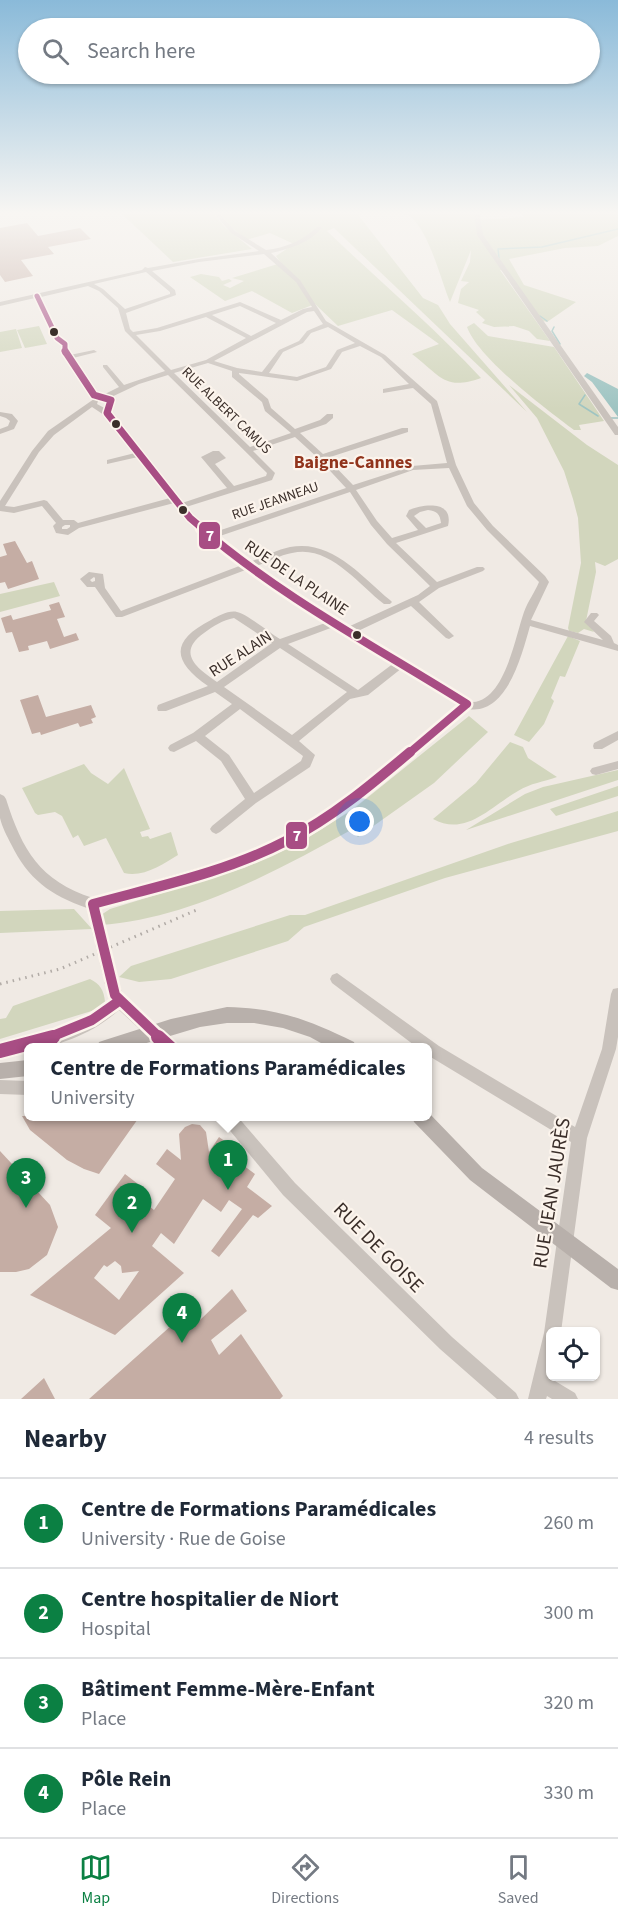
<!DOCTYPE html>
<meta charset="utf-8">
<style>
:root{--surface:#fff;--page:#f2f2f3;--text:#1f2937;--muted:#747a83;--line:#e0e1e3;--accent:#0b8043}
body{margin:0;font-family:"Source Sans 3",sans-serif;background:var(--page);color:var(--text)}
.controls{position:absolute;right:18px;bottom:18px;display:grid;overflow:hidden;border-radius:9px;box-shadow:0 2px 4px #0004}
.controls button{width:54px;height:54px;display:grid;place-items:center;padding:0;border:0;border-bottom:2px solid var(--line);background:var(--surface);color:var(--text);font:30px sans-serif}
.you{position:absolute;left:360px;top:822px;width:21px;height:21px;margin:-15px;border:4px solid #fff;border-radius:50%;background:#1a73e8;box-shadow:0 0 0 9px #1a73e833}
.badge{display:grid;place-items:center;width:39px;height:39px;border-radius:50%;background:var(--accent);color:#fff;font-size:20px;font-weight:700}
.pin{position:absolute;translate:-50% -50px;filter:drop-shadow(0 2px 3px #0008)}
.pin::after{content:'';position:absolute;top:32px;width:21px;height:18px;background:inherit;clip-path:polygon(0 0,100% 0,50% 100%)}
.popup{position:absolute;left:24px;top:1043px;width:408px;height:78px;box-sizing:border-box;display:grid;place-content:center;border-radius:9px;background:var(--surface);filter:drop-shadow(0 2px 4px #0005);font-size:20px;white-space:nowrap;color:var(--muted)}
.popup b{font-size:22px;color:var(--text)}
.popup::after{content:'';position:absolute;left:50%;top:100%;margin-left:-12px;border:12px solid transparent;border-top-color:var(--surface)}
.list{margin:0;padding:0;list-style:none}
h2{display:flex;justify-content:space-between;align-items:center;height:78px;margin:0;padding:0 24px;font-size:26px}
h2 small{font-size:20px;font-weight:400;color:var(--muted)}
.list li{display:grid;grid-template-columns:39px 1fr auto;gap:18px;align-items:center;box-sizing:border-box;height:90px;padding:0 24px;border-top:2px solid var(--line)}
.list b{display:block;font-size:22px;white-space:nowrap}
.list p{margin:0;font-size:20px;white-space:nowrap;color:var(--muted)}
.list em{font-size:20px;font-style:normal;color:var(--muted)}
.icon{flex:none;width:33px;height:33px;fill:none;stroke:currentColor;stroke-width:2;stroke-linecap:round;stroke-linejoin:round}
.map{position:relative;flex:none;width:618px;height:1399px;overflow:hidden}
.search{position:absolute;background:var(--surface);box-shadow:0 2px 4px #0004;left:18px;right:18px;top:18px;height:66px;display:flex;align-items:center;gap:15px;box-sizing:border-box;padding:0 21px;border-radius:33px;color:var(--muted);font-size:22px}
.sheet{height:438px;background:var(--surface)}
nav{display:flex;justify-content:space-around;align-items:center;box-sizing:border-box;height:84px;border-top:2px solid var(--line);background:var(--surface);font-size:16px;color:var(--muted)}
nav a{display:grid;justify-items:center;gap:3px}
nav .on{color:var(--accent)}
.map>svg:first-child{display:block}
.green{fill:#d2d6bd}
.water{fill:#9ec4c2}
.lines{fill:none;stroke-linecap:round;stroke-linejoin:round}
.stream{stroke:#9ec4c2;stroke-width:1.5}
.building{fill:#c5ada4;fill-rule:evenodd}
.minor-tunnel{stroke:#ccc5bf;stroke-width:13;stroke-dasharray:13 6;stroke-linecap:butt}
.minor{fill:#c9c2bc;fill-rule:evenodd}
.major{fill:#b8b0ab;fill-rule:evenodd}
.rail{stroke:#b1aba6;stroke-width:3;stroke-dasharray:1.5 5;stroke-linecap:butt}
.bus-1-far4-casing{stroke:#fcf4ec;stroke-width:8}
.bus-1-far3-casing{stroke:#fcf4ec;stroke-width:10}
.bus-1-far2-casing{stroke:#fcf4ec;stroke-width:13}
.bus-1-far1-casing{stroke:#fcf4ec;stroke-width:15}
.bus-1-casing{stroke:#fcf4ec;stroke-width:18}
.bus-1-far4{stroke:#a84d84;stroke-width:5}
.bus-1-far3{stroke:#a84d84;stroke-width:7}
.bus-1-far2{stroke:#a84d84;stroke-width:8}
.bus-1-far1{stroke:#a84d84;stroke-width:10}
.bus-1{stroke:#a84d84;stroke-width:14}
.bus-dot{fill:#3b2f2a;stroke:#fcf4ec;stroke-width:2}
.labels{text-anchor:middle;stroke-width:4.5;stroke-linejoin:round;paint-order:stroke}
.far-street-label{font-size:14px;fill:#3b2f2a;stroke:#fcf4ec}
.street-label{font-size:16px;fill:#3b2f2a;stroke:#fcf4ec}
.far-district-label{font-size:18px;font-weight:bold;fill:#91341c;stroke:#fcf4ec}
.near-street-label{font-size:20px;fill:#3b2f2a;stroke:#fcf4ec}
.line-badge{stroke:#fcf4ec;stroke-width:2}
.badge-label{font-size:16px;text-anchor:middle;font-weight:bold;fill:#fff}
</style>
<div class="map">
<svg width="618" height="1399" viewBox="0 0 618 1399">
<rect width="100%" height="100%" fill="#f0eae4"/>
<path class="green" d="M121 213H213L226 228 252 249 173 262Z
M220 213H362L359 216 423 298 438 305 450 324 527 412 334 228 327 231C379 281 433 326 481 378 444 391 441 376 412 354L439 344 392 310 338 326 315 304 292 313 252 291 225 301 190 277 201 274 219 277 222 281 229 279 232 281 223 285 230 288 244 281 232 278 281 263 276 256 294 244 270 233 246 240 230 226Z
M399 213H481L480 220 524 217 520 213H618V236L598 246 565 248 509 259 524 285 576 302 547 322 543 321 506 271 500 270 550 341 537 339 529 331 514 326 494 327 482 323 485 320 476 312 479 310 458 303 461 289 469 282 461 281 470 262 471 250 450 302C441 280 430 235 412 218 409 215 403 214 399 213Z
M474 323 488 336 554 347 604 421 579 425 581 430H574C547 410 478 358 467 327Z
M39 326 47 344 25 348 17 330Z
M16 329 22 348 0 352V332Z
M509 385 587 445 618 465V559L605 566 595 562 596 572 586 621 594 632 584 629 578 633 569 631 568 628 581 563 578 518 573 499 564 471 537 418Z
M54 582 60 596 0 612V594Z
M568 636 580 641 565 677 560 676 551 698 554 701 544 724 529 742 514 735Z
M469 716 488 732 434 783 358 837 351 830C275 872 188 919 100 925L101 915 110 909 244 868 296 845 352 810Z
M510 742 523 747 528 758 557 777C543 782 531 783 518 791 491 806 466 837 433 819L476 783Z
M84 764 91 773 108 784 124 768 150 829 140 832 142 837 148 836 150 839 171 832 178 855C163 864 143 878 124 873L106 838 84 846 78 835 73 838 62 816 55 812 38 815 35 813 22 788Z
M618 770V780L466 830 525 794 543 787Z
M618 786V796L556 816 550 809Z
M618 811V831L445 878 304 927 288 941 171 979 139 982 119 977 131 966 290 915H305L511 843Z
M74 909 92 929 0 933V911Z
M90 979C100 984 104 990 105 1002L95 1010 0 1039V1019L6 1018 13 1006Z"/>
<path class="water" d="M587 373 618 389V417L592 382 584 376Z"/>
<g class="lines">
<path class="stream" d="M499 258 498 249 542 247 618 229
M540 316 547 321
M554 327 552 331 560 344
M585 395 579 404 598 416
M611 418H618"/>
</g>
<path class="building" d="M27 223 38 236 80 228 91 239 48 247 54 254 21 260 33 276 5 282 0 275V228Z
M15 541 27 563 32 561 39 579 8 589 5 582 0 583V557L7 555 3 544Z
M59 602 65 617 57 619 64 637 76 633 79 640 50 649 47 641 28 646 29 650 19 652 12 632 6 633 1 618 11 615 13 620 51 610 49 605Z
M38 695 46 717 91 705 96 717 91 719 93 723 80 727 78 723 41 735 40 732 32 734 20 700Z
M22 1116H140L99 1174 84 1169 67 1160 30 1130Z
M192 1124 200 1125 206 1132 209 1152 219 1137 233 1147 228 1154 255 1174 247 1187 272 1206 258 1218 253 1215 219 1257 211 1251 242 1209 229 1200 221 1212 203 1199 174 1244 161 1233 152 1246 184 1273 115 1335 30 1295 111 1228 95 1215 125 1174 138 1184 131 1192 154 1210 175 1179 156 1164 167 1149 181 1160 179 1134 185 1127ZM115 1261 121 1266 122 1273 139 1271 119 1300 94 1278 104 1265 107 1267Z
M0 1151 50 1205 58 1227 47 1255 29 1269 16 1272H0Z
M232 1289 247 1311 211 1340 219 1355 241 1334 283 1396 280 1399H89L191 1308 199 1321Z
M44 1378 55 1399H21Z"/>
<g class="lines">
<path class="minor-tunnel" d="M97 924 111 982"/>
<path class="minor" d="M214 213H219L235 231 266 250C285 248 304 240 317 227H321L322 228C309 243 289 249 271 253L300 280 326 321 385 355 437 401 456 465 474 503 493 526 545 576 549 582 531 620 603 640 584 622 591 613H597L599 615 594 621 611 636 614 643 618 645V651L530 626C522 654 507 716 468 709L344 810 292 844 229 870 100 908 103 924 102 928 97 930 92 928 87 908C50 895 28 879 11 844 7 836 2 827 0 818 0 811 0 802 0 794L4 796 6 799C22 850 40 881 93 898L227 860 284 836 336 804 460 704 402 668 368 695 350 699 299 741 315 755 310 767 256 803 220 832 216 834 212 832 210 829 212 826 245 799 221 761 196 741 174 752 170 751 168 748 170 745 193 733 232 704 215 692 166 711H158L157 708 158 705 208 686C172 661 170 641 211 620 218 616 229 610 237 612 247 614 270 633 280 639L328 622 248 569 122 617H116L95 587H87L80 579 89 572 103 574 105 588 121 611 242 565C217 548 190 527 174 503L79 528 68 535 56 533 53 526 56 523 42 506 14 513 0 511V501L32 451 48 431 94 399 98 401 97 404 110 411 182 503 227 488 201 457 213 451H219L226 458 215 464 234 486 266 476 267 473 168 375 139 384 105 400H101L91 397 65 357 62 352V345L54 338 35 298 0 306V302L142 270 145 267 148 268 199 259 259 251 231 233ZM264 254 296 282 312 307 303 309 281 320 240 302 157 328 133 332 130 329 126 313 176 295 175 290 152 271 199 262ZM146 272 170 292V294L125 309 103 289 94 284ZM88 286 99 291 118 308 125 331 165 371 124 385 107 365H103V367L119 387 101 396 97 393 73 358 97 352 94 350 70 355 68 344 60 337 41 297ZM240 306 276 323 251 336 212 315ZM314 311 323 324 307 331 299 341 279 350 262 372 237 368 214 361 307 312ZM206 317 246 338 206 360 171 370 136 335 160 331ZM328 327 355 343 337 350 326 367 297 377 269 373 283 352 303 343 311 333ZM360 346 381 357 409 384 383 389V393L413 388 431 404 447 463 412 466 353 485 327 458 408 432V428H402L323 454 300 433 326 424 333 418V414H327L320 420 295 429 271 408 268 399 239 374V373L297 381 331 369 342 352ZM208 363 232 371V377L262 402 265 411 291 433 250 447 174 373ZM92 407 104 415 135 453 107 460V464L138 457 170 498 78 523 74 520H63L47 501 44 500 14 507 5 506 39 452 54 435ZM295 437 319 459 346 488 212 533 193 516 186 507 272 480 275 473 253 451ZM449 468 467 506 487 530 539 582C535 592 528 601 524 612 515 637 505 700 473 702L358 631 411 606 446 638 449 639 454 636 419 602 439 588 483 571 485 569 483 567H477L437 582 396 543 448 526C454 500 424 504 409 510L406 516 418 530 392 538 377 521 356 490 413 470ZM350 492 371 525 387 544 430 586 418 595 350 626 256 566C268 562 280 555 292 553 329 544 358 584 384 604H390L392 602 390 600C361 576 332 539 290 547 276 550 263 557 250 562L217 537ZM428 510C437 511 440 514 441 523L426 528 414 516 420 512ZM65 525H70V527L67 529H62V527ZM94 577 95 578V581L92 582 90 580ZM234 618 272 643 217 682C197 668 176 653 204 633 213 626 223 620 234 618ZM336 626 394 663 358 690 288 644ZM280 648 347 692 292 735 224 687ZM240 709 303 756 301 761 254 793 229 755 205 736Z
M474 213H479L483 235 618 427V435H615L477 235Z
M0 412 12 414 18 421 14 429 0 434V429L8 426 10 421 6 418 0 416Z
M618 731V740L602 749H594L593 746 594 743Z
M618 761V769L596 775 592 774 590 771 592 768Z
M337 973 439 1046 575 1127 602 1049 611 994 613 989 618 988V1037L616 1049 587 1138 561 1332H550V1378L575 1393 578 1399H552L547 1396 546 1399H528L544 1333 571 1142 429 1056 428 1048H418L332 983 330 979 332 975Z
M111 976 116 978 124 996 176 1043 178 1048H160L119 1010C96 1031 60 1048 28 1048V1051L0 1058V1044C39 1034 80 1028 111 999L104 982 106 978Z
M0 1080 28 1081V1095L0 1094Z
M220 1116H237L295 1183 452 1337 516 1393 519 1399H497L440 1349 283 1195 222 1121Z"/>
<path class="major" d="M227 1007C278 1008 309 1020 354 1042L356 1048H330L310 1037 283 1028 254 1023H227L200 1027 130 1048H97L99 1042 105 1040 171 1019Z
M28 1060V1076L0 1079V1063Z
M428 1112 482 1168 618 1269V1290L611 1288 470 1180 414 1122 412 1116H428Z"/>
<path class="rail" d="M0 984 60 969 199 909"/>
<g class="bus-1-far4-casing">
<path id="bus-1-far4" d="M37 296 57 338 65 344V353"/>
</g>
<g class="bus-1-far3-casing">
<path id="bus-1-far3" d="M65 351 94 395 111 400 107 413 190 518 203 529"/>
</g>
<g class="bus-1-far2-casing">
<path id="bus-1-far2" d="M201 528C281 597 378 648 467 704
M408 754 467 704"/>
</g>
<g class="bus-1-far1-casing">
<path id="bus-1-far1" d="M93 904C159 886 227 872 288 840 333 817 372 784 410 752
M93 904 115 995 160 1038
M48 1038 92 1020 119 1001"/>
</g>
<g class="bus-1-casing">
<path id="bus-1" d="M158 1037 170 1048
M0 1051 53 1037"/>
</g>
<use href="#bus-1-far4" class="bus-1-far4"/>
<use href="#bus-1-far3" class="bus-1-far3"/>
<use href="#bus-1-far2" class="bus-1-far2"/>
<use href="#bus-1-far1" class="bus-1-far1"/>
<use href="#bus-1" class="bus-1"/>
</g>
<linearGradient id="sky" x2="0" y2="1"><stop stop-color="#8abad9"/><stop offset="0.52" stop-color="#f8f6f3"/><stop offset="1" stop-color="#f8f6f3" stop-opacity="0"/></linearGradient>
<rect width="618" height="409" fill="url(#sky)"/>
<g class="bus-dot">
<circle cx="54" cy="332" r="5"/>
<circle cx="116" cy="424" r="5"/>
<circle cx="183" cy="510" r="5"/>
<circle cx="357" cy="635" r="5"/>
</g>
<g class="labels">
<g class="far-street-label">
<text transform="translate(227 410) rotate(44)" y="5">RUE ALBERT CAMUS</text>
<text transform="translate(275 500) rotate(-19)" y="5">RUE JEANNEAU</text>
</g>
<g class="street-label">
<text transform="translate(297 577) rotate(34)" y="6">RUE DE LA PLAINE</text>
<text transform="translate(240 653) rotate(-33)" y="6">RUE ALAIN</text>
</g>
<g class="far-district-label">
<text x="353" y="468">Baigne-Cannes</text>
</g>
<g class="near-street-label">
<text transform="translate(551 1193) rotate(-81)" y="7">RUE JEAN JAURÈS</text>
<text transform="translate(379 1247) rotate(45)" y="7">RUE DE GOISE</text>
</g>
</g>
<g class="line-badge">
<rect x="198" y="521" width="23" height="29" rx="6" fill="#a84d84"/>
<rect x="285" y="821" width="23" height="29" rx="6" fill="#a84d84"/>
</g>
<g class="badge-label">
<text x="210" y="541">7</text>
<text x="297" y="841">7</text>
</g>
</svg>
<div class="controls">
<button><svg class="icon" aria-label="locate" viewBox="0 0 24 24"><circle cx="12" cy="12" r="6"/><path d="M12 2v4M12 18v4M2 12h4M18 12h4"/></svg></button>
</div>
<div class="you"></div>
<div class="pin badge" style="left:228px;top:1190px">1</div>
<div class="popup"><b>Centre de Formations Paramédicales</b>University</div>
<div class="pin badge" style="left:132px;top:1233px">2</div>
<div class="pin badge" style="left:26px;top:1208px">3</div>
<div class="pin badge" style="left:182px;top:1343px">4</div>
<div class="search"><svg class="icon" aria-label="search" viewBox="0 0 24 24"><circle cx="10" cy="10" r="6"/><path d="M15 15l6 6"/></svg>Search here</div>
</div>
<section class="sheet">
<h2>Nearby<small>4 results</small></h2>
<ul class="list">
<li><span class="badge">1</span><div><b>Centre de Formations Paramédicales</b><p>University · Rue de Goise</p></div><em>260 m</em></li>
<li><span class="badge">2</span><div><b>Centre hospitalier de Niort</b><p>Hospital</p></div><em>300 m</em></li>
<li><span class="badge">3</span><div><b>Bâtiment Femme-Mère-Enfant</b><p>Place</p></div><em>320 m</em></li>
<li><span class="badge">4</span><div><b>Pôle Rein</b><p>Place</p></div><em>330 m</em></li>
</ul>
</section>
<nav>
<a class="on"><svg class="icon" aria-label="map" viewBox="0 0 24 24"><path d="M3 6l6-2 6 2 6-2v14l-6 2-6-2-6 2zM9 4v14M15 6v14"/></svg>Map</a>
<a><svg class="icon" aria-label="directions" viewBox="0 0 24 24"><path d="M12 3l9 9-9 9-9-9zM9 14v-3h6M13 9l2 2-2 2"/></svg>Directions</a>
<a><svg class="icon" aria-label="saved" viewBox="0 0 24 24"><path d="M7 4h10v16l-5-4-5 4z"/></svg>Saved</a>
</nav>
